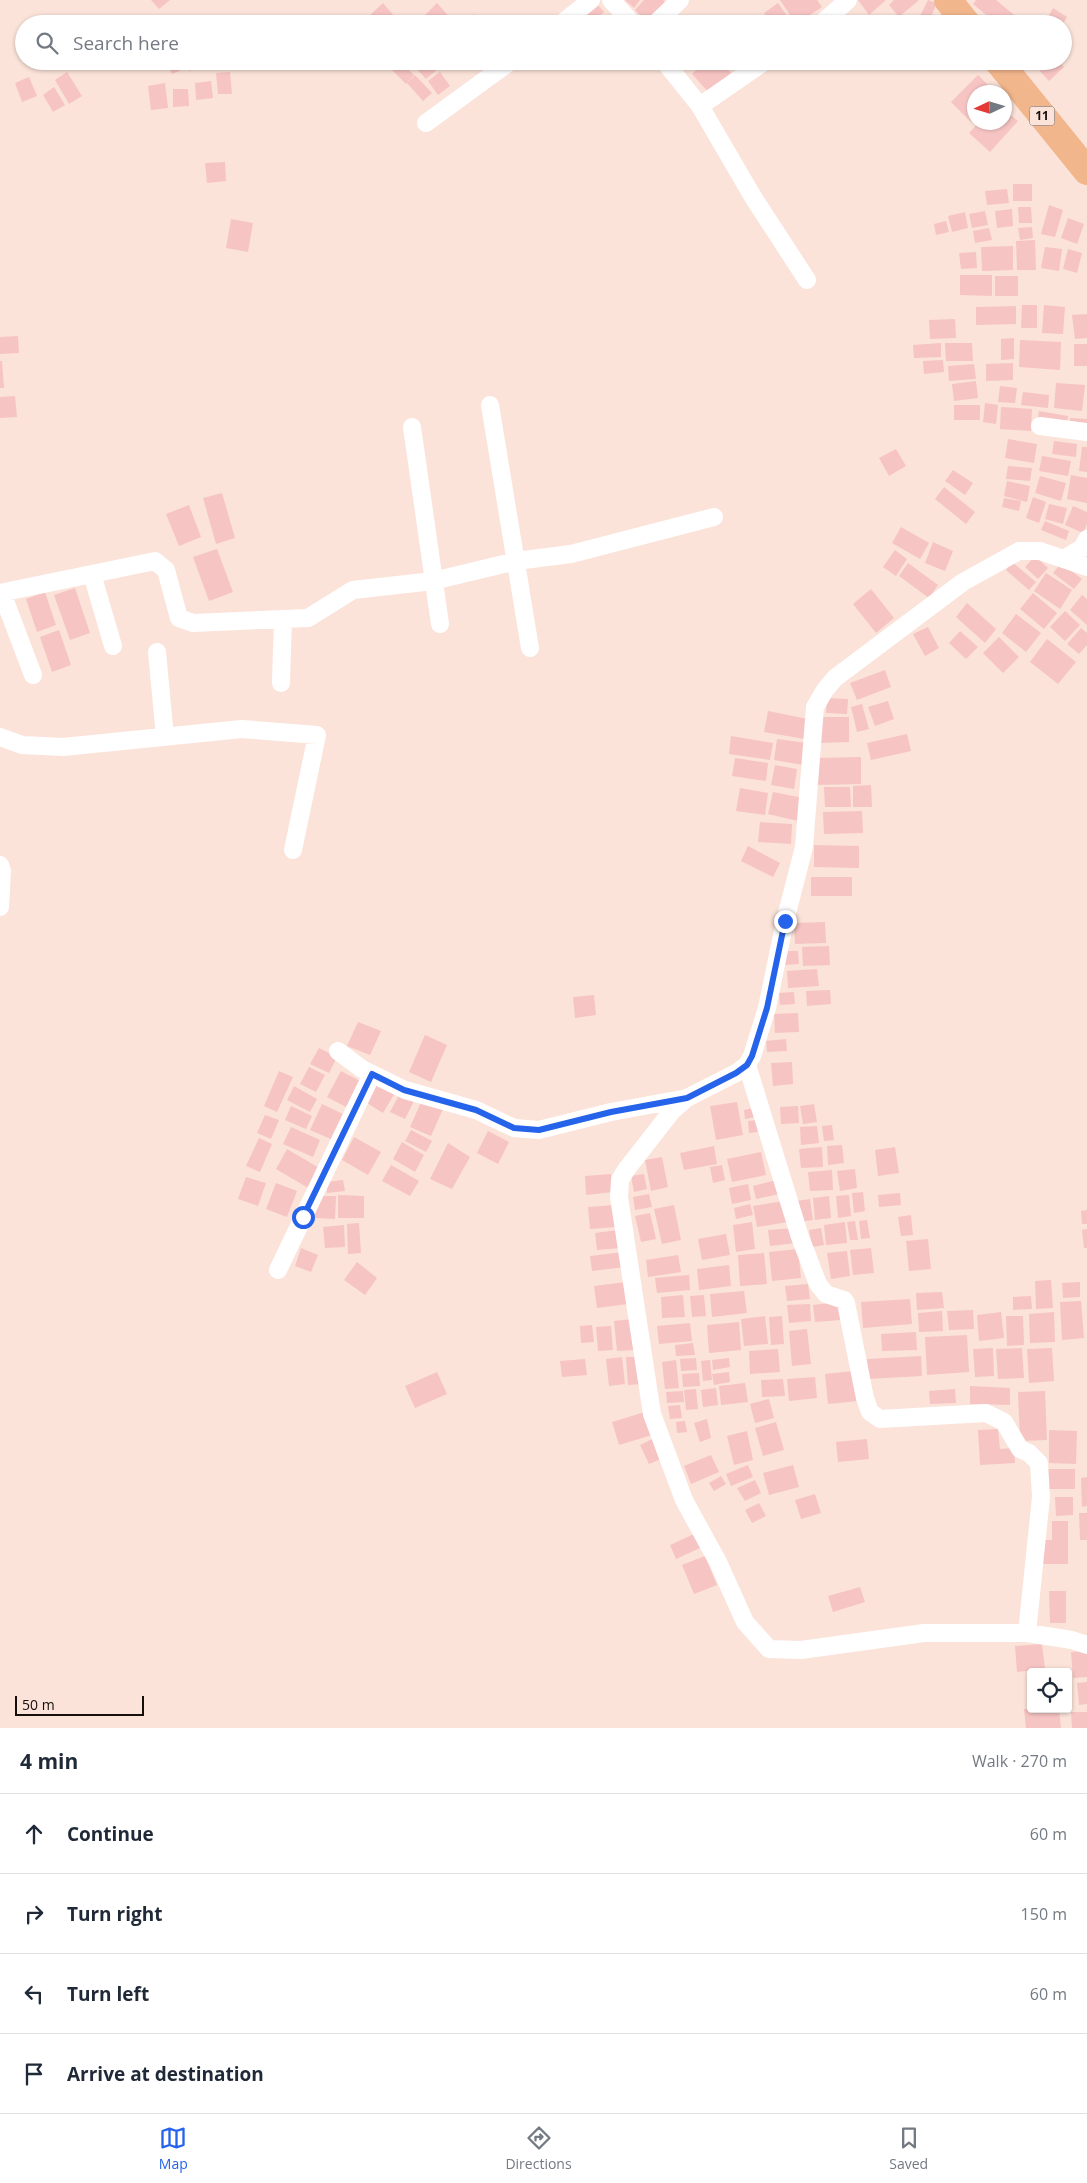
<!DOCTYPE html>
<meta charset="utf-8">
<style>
:root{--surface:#fff;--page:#f6f6f7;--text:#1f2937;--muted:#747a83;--line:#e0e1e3;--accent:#2563eb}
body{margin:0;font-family:"Open Sans",sans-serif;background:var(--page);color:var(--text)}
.controls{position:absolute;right:15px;bottom:15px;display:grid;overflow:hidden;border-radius:5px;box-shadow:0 1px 4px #0004}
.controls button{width:45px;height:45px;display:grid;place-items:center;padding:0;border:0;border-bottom:1px solid var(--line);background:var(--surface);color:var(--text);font:25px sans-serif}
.compass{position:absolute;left:967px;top:85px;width:45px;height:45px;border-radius:50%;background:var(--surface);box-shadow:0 1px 4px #0004;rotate:266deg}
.scale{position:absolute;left:15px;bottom:12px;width:129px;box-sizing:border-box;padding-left:5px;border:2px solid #160e0b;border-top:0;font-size:14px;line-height:18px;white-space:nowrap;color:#160e0b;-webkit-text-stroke:4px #fbe3d9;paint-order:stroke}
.stop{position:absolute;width:15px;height:15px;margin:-11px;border:4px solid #2563eb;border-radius:50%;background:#fff}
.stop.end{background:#2563eb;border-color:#fff;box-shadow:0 1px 5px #0008}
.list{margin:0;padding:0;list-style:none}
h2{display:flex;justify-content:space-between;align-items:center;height:65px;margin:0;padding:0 20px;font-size:21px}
h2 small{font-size:16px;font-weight:400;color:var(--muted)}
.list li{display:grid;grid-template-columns:32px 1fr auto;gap:15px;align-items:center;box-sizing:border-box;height:80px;padding:0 20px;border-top:1px solid var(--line)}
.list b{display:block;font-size:19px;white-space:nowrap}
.list em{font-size:16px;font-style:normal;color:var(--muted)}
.icon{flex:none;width:28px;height:28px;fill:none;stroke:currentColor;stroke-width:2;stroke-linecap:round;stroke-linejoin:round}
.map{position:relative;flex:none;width:1087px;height:1728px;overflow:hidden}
.search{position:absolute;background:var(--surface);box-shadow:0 1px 4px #0004;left:15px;right:15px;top:15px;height:55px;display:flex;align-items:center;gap:12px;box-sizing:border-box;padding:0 18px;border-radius:28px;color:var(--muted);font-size:19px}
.sheet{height:385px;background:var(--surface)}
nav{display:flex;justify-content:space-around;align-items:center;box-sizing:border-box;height:70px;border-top:1px solid var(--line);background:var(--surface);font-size:14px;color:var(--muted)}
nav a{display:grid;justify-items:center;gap:2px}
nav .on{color:var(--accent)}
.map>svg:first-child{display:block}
.building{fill:#f6c4c3}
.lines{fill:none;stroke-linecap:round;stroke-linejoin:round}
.minor{stroke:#fff;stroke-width:18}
.trunk{stroke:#f2b68c;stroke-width:28}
.route{stroke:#2563eb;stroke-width:6}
.labels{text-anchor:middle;stroke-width:4;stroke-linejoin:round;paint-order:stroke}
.shield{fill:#fbe3d9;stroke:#5b4e49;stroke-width:1}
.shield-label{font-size:12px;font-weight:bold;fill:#160e0b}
</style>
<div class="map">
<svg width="1087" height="1728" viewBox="0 0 1087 1728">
<rect width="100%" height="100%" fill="#fbe3d9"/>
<path class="building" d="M151 0H170L159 9Z
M625 0H640L634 8Z
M644 0H663L670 6 649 24 635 10Z
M780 0H817L822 7 796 24Z
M858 0H886L869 15Z
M894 0H919L899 17 889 5Z
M928 0 937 3 929 21 920 16Z
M976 0H996L1025 24H997L973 4Z
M594 1 604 12 591 24H578L574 18Z
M383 3 401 24H376L369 16Z
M437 3 453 21 450 24H433L425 15Z
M778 3 793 24H771L764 13Z
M1053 8 1067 17 1063 24H1044Z
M474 14 484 24H463Z
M678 16 686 24H671Z
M917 18 928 22 927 24H914Z
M166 61H181L184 69 172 74Z
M185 61H199L201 66 189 71Z
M386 61H400L414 75 406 84 385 63Z
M416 61H433L439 68 426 79 412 64Z
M468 61H481L474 68Z
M678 61H696L686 70Z
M705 61H720L731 73 709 93 692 74Z
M778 61H796L784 69Z
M900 61H914L912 67 900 63Z
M1031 61H1059L1064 67 1049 81Z
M67 72 82 96 69 104 55 80Z
M230 72 232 94H218L216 73Z
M440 72 450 86 438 95 428 81Z
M415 75 432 93 423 101 407 83Z
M978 75 995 92H974V119L971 122 951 102Z
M29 77 37 96 22 102 15 83Z
M211 81 213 98 196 100 195 83Z
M165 83 168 108 151 110 148 86Z
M54 87 65 105 53 112 43 95Z
M173 89H188L189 106 173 107Z
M1004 109 1018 121 990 152 969 133 979 122H1004Z
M225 162 226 181 207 183 205 163Z
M1013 184H1032V201H1013Z
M1007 189 1009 203 987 205 985 191Z
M1049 205 1063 210 1055 237 1041 234Z
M1018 207H1031L1032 223H1019Z
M1012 209 1013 226 997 228 995 211Z
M985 211 988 225 972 228 969 214Z
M965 212 968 228 952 232 948 216Z
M1068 218 1084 224 1077 244 1061 238Z
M231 219 253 223 248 252 226 248Z
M946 221 949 232 936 235 934 224Z
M1032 227 1033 238 1020 240 1018 228Z
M989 228 992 240 975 243 973 231Z
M1035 240 1036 270H1017L1016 241Z
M1013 246V270L982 271 981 247Z
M1045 247 1062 249 1059 271 1041 268Z
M1068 249 1082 253 1077 273 1063 269Z
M976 252 977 268 961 269 959 253Z
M960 275H992V296L960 295Z
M995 276H1018V296H995Z
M1022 305H1037V328H1021Z
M1044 305 1065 307 1063 334 1042 333Z
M1016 306V324L976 325V307Z
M1087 314V338L1075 339 1072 315Z
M955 319 956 338 930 339 929 320Z
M18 336 19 353 0 354V337Z
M1014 338V359L1001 360V339Z
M1020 340 1061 342 1060 370 1019 367Z
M941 343V357L914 358 913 345Z
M945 343H972L973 361H946Z
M1074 344H1087V366H1074Z
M943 360 944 372 924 374 923 361Z
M0 361H2L4 388H0Z
M1013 363V380L986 381V364Z
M974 364 976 379 949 381 948 366Z
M976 381 978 398 954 401 952 384Z
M1056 383 1085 385 1082 411 1054 408Z
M1000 386 1017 388 1015 403 998 402Z
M1023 392 1049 395 1048 408 1021 405Z
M15 396 17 417 0 418V397Z
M985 403 998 405 996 424 983 422Z
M954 405H980V420H954Z
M1001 407 1032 409 1031 431 1000 429Z
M1039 411 1068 416 1065 437 1036 432Z
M1070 418 1087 419V438L1069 437Z
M1008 439 1037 444 1034 463 1005 458Z
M1054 441 1077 444 1076 457 1052 454Z
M1082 447H1087V472L1079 471Z
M896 449 906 466 889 476 879 458Z
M1042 456 1071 461 1068 476 1039 471Z
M1008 466 1032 468 1030 481 1006 479Z
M953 470 973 483 965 495 945 481Z
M1071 475 1087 478V503L1067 499Z
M1040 476 1066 483 1061 501 1035 493Z
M1007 481 1030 486 1027 502 1004 496Z
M944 487 975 512 966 524 935 499Z
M222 493 235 538 216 544 203 498Z
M1033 497 1046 502 1039 523 1026 518Z
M1004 498 1021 501 1019 511 1002 507Z
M1049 504 1067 508 1063 524 1045 519Z
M189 505 201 537 179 546 166 514Z
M1073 506 1087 512V524L1083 533 1065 525Z
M1045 521 1069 531 1066 540 1041 530Z
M901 527 929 543 920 559 892 543Z
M933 542 953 551 945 571 925 563Z
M217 549 233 592 209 601 193 557Z
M895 550 907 559 896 576 883 567Z
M1035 556 1048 568 1038 579 1025 567Z
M1012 562 1036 582 1029 590 1006 570Z
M908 563 938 585 929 598 899 576Z
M1061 563 1082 579 1074 589 1053 573Z
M1046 573 1072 590 1060 609 1034 591Z
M75 588 90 633 70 640 54 595Z
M871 589 894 618 876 633 853 604Z
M45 592 56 625 37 632 26 599Z
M1033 593 1057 613 1044 629 1020 609Z
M1082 595 1087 599V625L1070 610Z
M967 603 996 629 985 643 956 617Z
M1065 611 1080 625 1065 641 1050 627Z
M1016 614 1041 633 1026 652 1002 633Z
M928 627 939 648 925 656 913 634Z
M1081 628 1087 633V645L1079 654 1067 644Z
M59 630 71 665 52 672 40 637Z
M960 631 978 647 966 659 949 643Z
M999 637 1019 657 1003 673 983 653Z
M1047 639 1076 662 1058 684 1030 662Z
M885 670 891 687 857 700 850 683Z
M827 698 848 699 847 714 826 713Z
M888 701 894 719 875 726 868 707Z
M862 704 869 729 857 732 851 707Z
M768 711 808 719 804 739 764 732Z
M818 717H849V742L819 743Z
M907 734 911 751 871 760 867 743Z
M731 736 773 743 770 760 729 754Z
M777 739 807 743 803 765 774 760Z
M861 757V784L816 785 815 758Z
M735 758 768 763 766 781 732 776Z
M775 765 797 769 794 789 771 785Z
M871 785 872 807H853V786Z
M824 787H850L851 807H825Z
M740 788 768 793 765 815 736 811Z
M773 792 803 798 798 821 768 814Z
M862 811 863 833 824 834 823 812Z
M760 822 792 824 791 844 758 842Z
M814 845 859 846V868L814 867Z
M748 846 780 863 773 877 741 861Z
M811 877H852V896H811Z
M825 922 826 943 795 944 794 923Z
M829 946 830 965 803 966 802 947Z
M785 951H798L799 964 785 965Z
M817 969 819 986 788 988 787 971Z
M830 990 831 1004 807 1006 806 991Z
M794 992 795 1004 780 1005 779 993Z
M594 995 596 1015 575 1018 573 997Z
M798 1013 799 1032 775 1033 774 1014Z
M358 1022 381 1031 370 1055 347 1046Z
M425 1035 447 1045 431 1082 409 1072Z
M786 1039 787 1051 767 1052 766 1041Z
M319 1048 337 1057 329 1073 310 1064Z
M792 1062 793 1084 773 1086 771 1063Z
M309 1067 325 1075 316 1092 300 1084Z
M279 1071 293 1077 277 1112 264 1106Z
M341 1071 360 1081 346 1107 327 1097Z
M379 1081 396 1091 383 1113 367 1103Z
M294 1086 317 1099 310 1112 287 1100Z
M400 1093 414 1101 405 1119 390 1112Z
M422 1100 443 1109 431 1136 410 1127Z
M737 1102 743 1135 716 1140 710 1106Z
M322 1104 343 1114 331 1139 310 1130Z
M814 1104 817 1122 803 1124 800 1106Z
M291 1106 312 1116 306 1129 285 1120Z
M798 1106 799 1123 781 1124 780 1107Z
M753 1108 755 1117 745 1119 744 1110Z
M265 1115 279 1120 271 1139 257 1133Z
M756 1120 758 1132 749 1133 748 1121Z
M832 1125 834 1140 824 1141 822 1126Z
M817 1126 819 1143 801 1145 800 1127Z
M291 1127 320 1140 313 1157 283 1144Z
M411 1130 432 1141 426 1152 405 1141Z
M488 1131 509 1142 498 1164 477 1153Z
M354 1137 381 1152 368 1175 342 1160Z
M259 1138 272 1144 260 1172 246 1166Z
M402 1142 424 1155 415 1172 393 1159Z
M448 1143 470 1157 452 1189 430 1179Z
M842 1145 844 1163 828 1165 827 1146Z
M714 1146 717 1164 684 1170 680 1153Z
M822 1147 823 1167 801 1168 799 1149Z
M895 1147 899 1173 878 1176 875 1150Z
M287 1149 321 1169 310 1189 276 1169Z
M761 1152 766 1175 732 1182 727 1159Z
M662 1157 668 1187 651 1191 645 1160Z
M391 1165 419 1181 410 1196 382 1181Z
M722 1165 725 1180 713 1183 710 1167Z
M855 1169 857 1188 840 1191 837 1171Z
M832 1170 833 1190 810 1191 808 1172Z
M611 1174 613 1192 586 1195 585 1176Z
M644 1174 647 1189 634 1192 631 1176Z
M246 1177 266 1183 258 1206 238 1199Z
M343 1180 345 1191 327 1193 326 1182Z
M776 1180 779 1194 756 1199 753 1186Z
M276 1183 297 1191 287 1217 266 1209Z
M748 1184 751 1200 732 1204 729 1188Z
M863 1192 865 1211 854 1213 852 1193Z
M900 1193 901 1205 879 1207 878 1195Z
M649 1194 652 1207 635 1210 633 1197Z
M338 1195 364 1196V1218H338Z
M849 1195 851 1216 838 1218 836 1196Z
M316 1196H336L335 1219 315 1218Z
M829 1196 831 1218 815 1220 813 1198Z
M810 1199 813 1220 799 1222 796 1201Z
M784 1201 788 1222 757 1227 753 1206Z
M750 1204 753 1215 736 1219 734 1208Z
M615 1205 617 1227 590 1229 588 1207Z
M674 1205 681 1240 662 1244 654 1209Z
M1087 1210V1224H1082L1081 1211Z
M650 1213 656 1239 641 1242 635 1216Z
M911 1215 913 1235 901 1236 898 1217Z
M867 1220 870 1238 861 1239 859 1221Z
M855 1221 858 1240H850L847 1222Z
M752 1222 755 1249 736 1252 733 1225Z
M845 1222 847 1243 826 1245 824 1225Z
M359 1223 361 1253 348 1254 347 1224Z
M344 1225 345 1247 325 1248 323 1227Z
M794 1228 796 1243 770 1246 768 1230Z
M821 1228 824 1245 812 1247 809 1230Z
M1087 1229V1248H1084L1082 1230Z
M618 1230 620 1248 597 1250 595 1233Z
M726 1234 730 1255 702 1260 698 1239Z
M928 1239 931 1269 909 1271 906 1241Z
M301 1248 318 1255 311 1272 295 1266Z
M871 1248 874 1273 853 1275 850 1250Z
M798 1249 801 1278 772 1281 769 1252Z
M847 1251 850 1276 831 1279 827 1253Z
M623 1252 625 1267 592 1271 590 1256Z
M764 1253 767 1284 740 1286 738 1255Z
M678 1255 681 1272 648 1277 646 1260Z
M357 1262 377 1278 365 1295 344 1280Z
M729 1265 731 1286 699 1290 697 1269Z
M689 1275 690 1290 657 1293 655 1278Z
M1051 1280 1053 1308 1036 1309 1035 1281Z
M626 1282 628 1304 597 1308 594 1286Z
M1080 1282V1297L1063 1298 1062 1283Z
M808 1284 810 1299 787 1301 785 1286Z
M744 1291 747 1313 712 1317 710 1294Z
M942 1292 944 1308 917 1310 916 1293Z
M683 1295 685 1317 662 1318 661 1297Z
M704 1295 706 1316 692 1317 690 1296Z
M1031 1296 1032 1309 1013 1310V1297Z
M910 1299 912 1324 863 1328 861 1302Z
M1081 1301 1084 1338 1062 1340 1060 1302Z
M839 1302 841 1320 815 1322 813 1305Z
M810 1304 811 1321 789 1323 787 1305Z
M973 1310 974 1329 949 1330 947 1311Z
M942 1311 943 1331 919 1332 918 1313Z
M1001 1312 1004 1338 979 1341 977 1315Z
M1054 1312 1055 1342 1030 1343 1029 1314Z
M765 1316 768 1344 744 1346 741 1319Z
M782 1316 784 1344 771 1345 769 1317Z
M1006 1316H1023L1024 1345 1007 1346Z
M633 1319 635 1350 617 1351 614 1321Z
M739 1322 741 1350 709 1353 707 1325Z
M690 1323 692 1341 659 1344 657 1326Z
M592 1325 594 1342 581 1343 580 1326Z
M611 1326 613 1350 598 1351 596 1327Z
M807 1329 811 1364 792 1366 789 1331Z
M916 1332 917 1350 882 1351 881 1334Z
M967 1335 969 1372 927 1375 925 1337Z
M693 1343 695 1355 676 1356 675 1345Z
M993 1348 994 1376 975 1377 973 1349Z
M1022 1348 1024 1378 998 1379 996 1349Z
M1052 1348 1054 1381 1029 1383 1027 1349Z
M778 1349 780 1372 750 1374 749 1351Z
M921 1356 922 1376 868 1379 867 1359Z
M622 1357 625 1384 609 1386 606 1359Z
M626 1357H639L643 1384 628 1385Z
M696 1358 697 1370 681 1371 680 1359Z
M729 1358 730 1367 713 1370 712 1360Z
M585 1359 587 1375 562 1377 560 1361Z
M676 1360 679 1388 665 1389 662 1362Z
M710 1360 712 1380 703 1381 701 1361Z
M854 1371 858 1401 828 1404 825 1374Z
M437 1372 447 1394 415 1408 405 1386Z
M729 1372 730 1382 714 1385 712 1374Z
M699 1373 700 1386 683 1387 682 1374Z
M815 1377 817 1398 789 1401 787 1379Z
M783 1379 785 1396 762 1397 761 1380Z
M745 1383 748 1402 721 1405 719 1386Z
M970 1386 1010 1388V1405L970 1404Z
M716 1388 718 1405 703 1407 701 1390Z
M696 1389 698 1409 686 1410 684 1390Z
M955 1389 956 1403 930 1404 929 1391Z
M683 1391 684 1402 667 1403 666 1392Z
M1045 1391 1047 1440 1020 1441 1018 1392Z
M769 1399 774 1418 755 1423 750 1404Z
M680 1405 682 1418 670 1419 668 1406Z
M645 1412 652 1435 619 1445 612 1422Z
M707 1419 711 1438 700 1442 694 1423Z
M685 1421 687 1432 677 1433 676 1422Z
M776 1422 784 1450 763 1456 755 1428Z
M998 1429 1000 1449 1014 1448 1015 1463 980 1465 978 1430Z
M1049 1430 1077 1431 1076 1464 1049 1463Z
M747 1431 753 1460 734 1465 727 1436Z
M654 1438 663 1458 649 1464 640 1445Z
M867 1439 869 1459 838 1462 836 1442Z
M711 1455 719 1472 691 1484 684 1466Z
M748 1465 753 1477 731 1486 726 1474Z
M793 1465 799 1487 769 1495 763 1473Z
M1046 1469H1075V1489H1045Z
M721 1476 726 1484 714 1491 709 1483Z
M1087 1477V1506L1082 1507 1081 1478Z
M755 1480 761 1493 745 1501 737 1488Z
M815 1494 821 1513 801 1519 795 1500Z
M1055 1497H1073V1515L1056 1516Z
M759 1503 766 1516 752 1523 745 1510Z
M1079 1513H1087V1540H1080Z
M1052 1521H1068V1564H1042V1540H1052Z
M694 1534 700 1548 676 1559 670 1545Z
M705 1556 717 1585 694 1594 682 1565Z
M860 1587 865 1602 833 1612 828 1596Z
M1049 1591H1066V1623H1050Z
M1042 1644 1045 1669 1017 1672 1015 1646Z
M1087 1651V1677L1073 1678 1071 1652Z
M1087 1682V1704L1079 1705 1077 1683Z
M1024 1709H1059L1061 1728H1026Z
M1071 1712H1087V1728H1072Z"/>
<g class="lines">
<path class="minor" d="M611 0 633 24
M561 24 591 0
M655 24 680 0
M821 24 848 0
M664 61 700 106 753 197 807 280
M700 106 765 61
M426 123 511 61
M490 405 530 648
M1040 426 1087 432
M412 427 440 624
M1064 559 1082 548 1087 539
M1087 567 1040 551H1019L963 582 835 678 825 690 815 707 804 847 785 921 767 1008 752 1056 747 1065 736 1073 687 1098 672 1111 626 1170 620 1180 619 1197 652 1414 684 1500 718 1562 745 1622 769 1649 801 1650 924 1633H1027L1072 1640 1087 1645
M92 574 113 646
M0 593 155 561 166 570 179 618 193 623 308 618 353 590 433 581 516 561 571 554 714 517
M2 593 33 675
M157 652 165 737
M281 683 283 619
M0 737 22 745 63 747 242 729 317 735 293 850
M0 865 2 871 0 907
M338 1051 362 1069 405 1090 476 1110 514 1128 539 1130 611 1112 687 1098
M747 1065 800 1237 818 1284 826 1294 844 1300 846 1303 865 1398 870 1412 880 1419 986 1413 1004 1422 1020 1449 1029 1453 1039 1463 1041 1497 1027 1633
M278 1270 372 1074"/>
<path class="trunk" d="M948 0 967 24
M998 61 1087 171"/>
</g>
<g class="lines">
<path class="route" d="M303 1217 372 1074 404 1090 476 1110 514 1128 539 1130 611 1112 687 1098 736 1073 747 1065 752 1056 767 1008 785 921"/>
</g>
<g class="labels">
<rect class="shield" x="1029.5" y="106.5" width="25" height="19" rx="4"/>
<g class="shield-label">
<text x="1042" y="120">11</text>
</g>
</g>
</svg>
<div class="controls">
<button><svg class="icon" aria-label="locate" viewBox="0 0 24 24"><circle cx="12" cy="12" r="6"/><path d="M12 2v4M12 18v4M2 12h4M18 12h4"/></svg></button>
</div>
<svg class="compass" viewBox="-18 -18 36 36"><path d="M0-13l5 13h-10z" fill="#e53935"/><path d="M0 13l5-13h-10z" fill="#747a83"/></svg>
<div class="scale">50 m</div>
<div class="stop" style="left:303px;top:1217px"></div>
<div class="stop end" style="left:785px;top:921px"></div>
<div class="search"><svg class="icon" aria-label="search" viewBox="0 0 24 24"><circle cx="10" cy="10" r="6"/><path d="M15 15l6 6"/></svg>Search here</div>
</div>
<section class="sheet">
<h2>4 min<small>Walk · 270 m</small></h2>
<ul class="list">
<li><svg class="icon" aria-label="ahead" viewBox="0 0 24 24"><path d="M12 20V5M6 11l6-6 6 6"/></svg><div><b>Continue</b></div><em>60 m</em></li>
<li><svg class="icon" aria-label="right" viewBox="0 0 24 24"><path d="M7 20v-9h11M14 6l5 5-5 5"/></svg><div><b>Turn right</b></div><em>150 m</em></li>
<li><svg class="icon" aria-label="left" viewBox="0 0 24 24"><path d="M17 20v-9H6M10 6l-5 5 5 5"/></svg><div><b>Turn left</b></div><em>60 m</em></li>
<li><svg class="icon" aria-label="arrive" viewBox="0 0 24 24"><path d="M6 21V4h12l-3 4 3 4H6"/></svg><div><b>Arrive at destination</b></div></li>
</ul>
</section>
<nav>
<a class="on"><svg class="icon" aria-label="map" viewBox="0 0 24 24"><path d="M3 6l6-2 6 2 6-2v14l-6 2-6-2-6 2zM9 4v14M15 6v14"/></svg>Map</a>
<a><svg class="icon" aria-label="directions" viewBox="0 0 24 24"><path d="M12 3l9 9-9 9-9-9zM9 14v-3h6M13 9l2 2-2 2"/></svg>Directions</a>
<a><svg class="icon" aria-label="saved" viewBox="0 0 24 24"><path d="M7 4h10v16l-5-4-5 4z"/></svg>Saved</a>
</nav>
